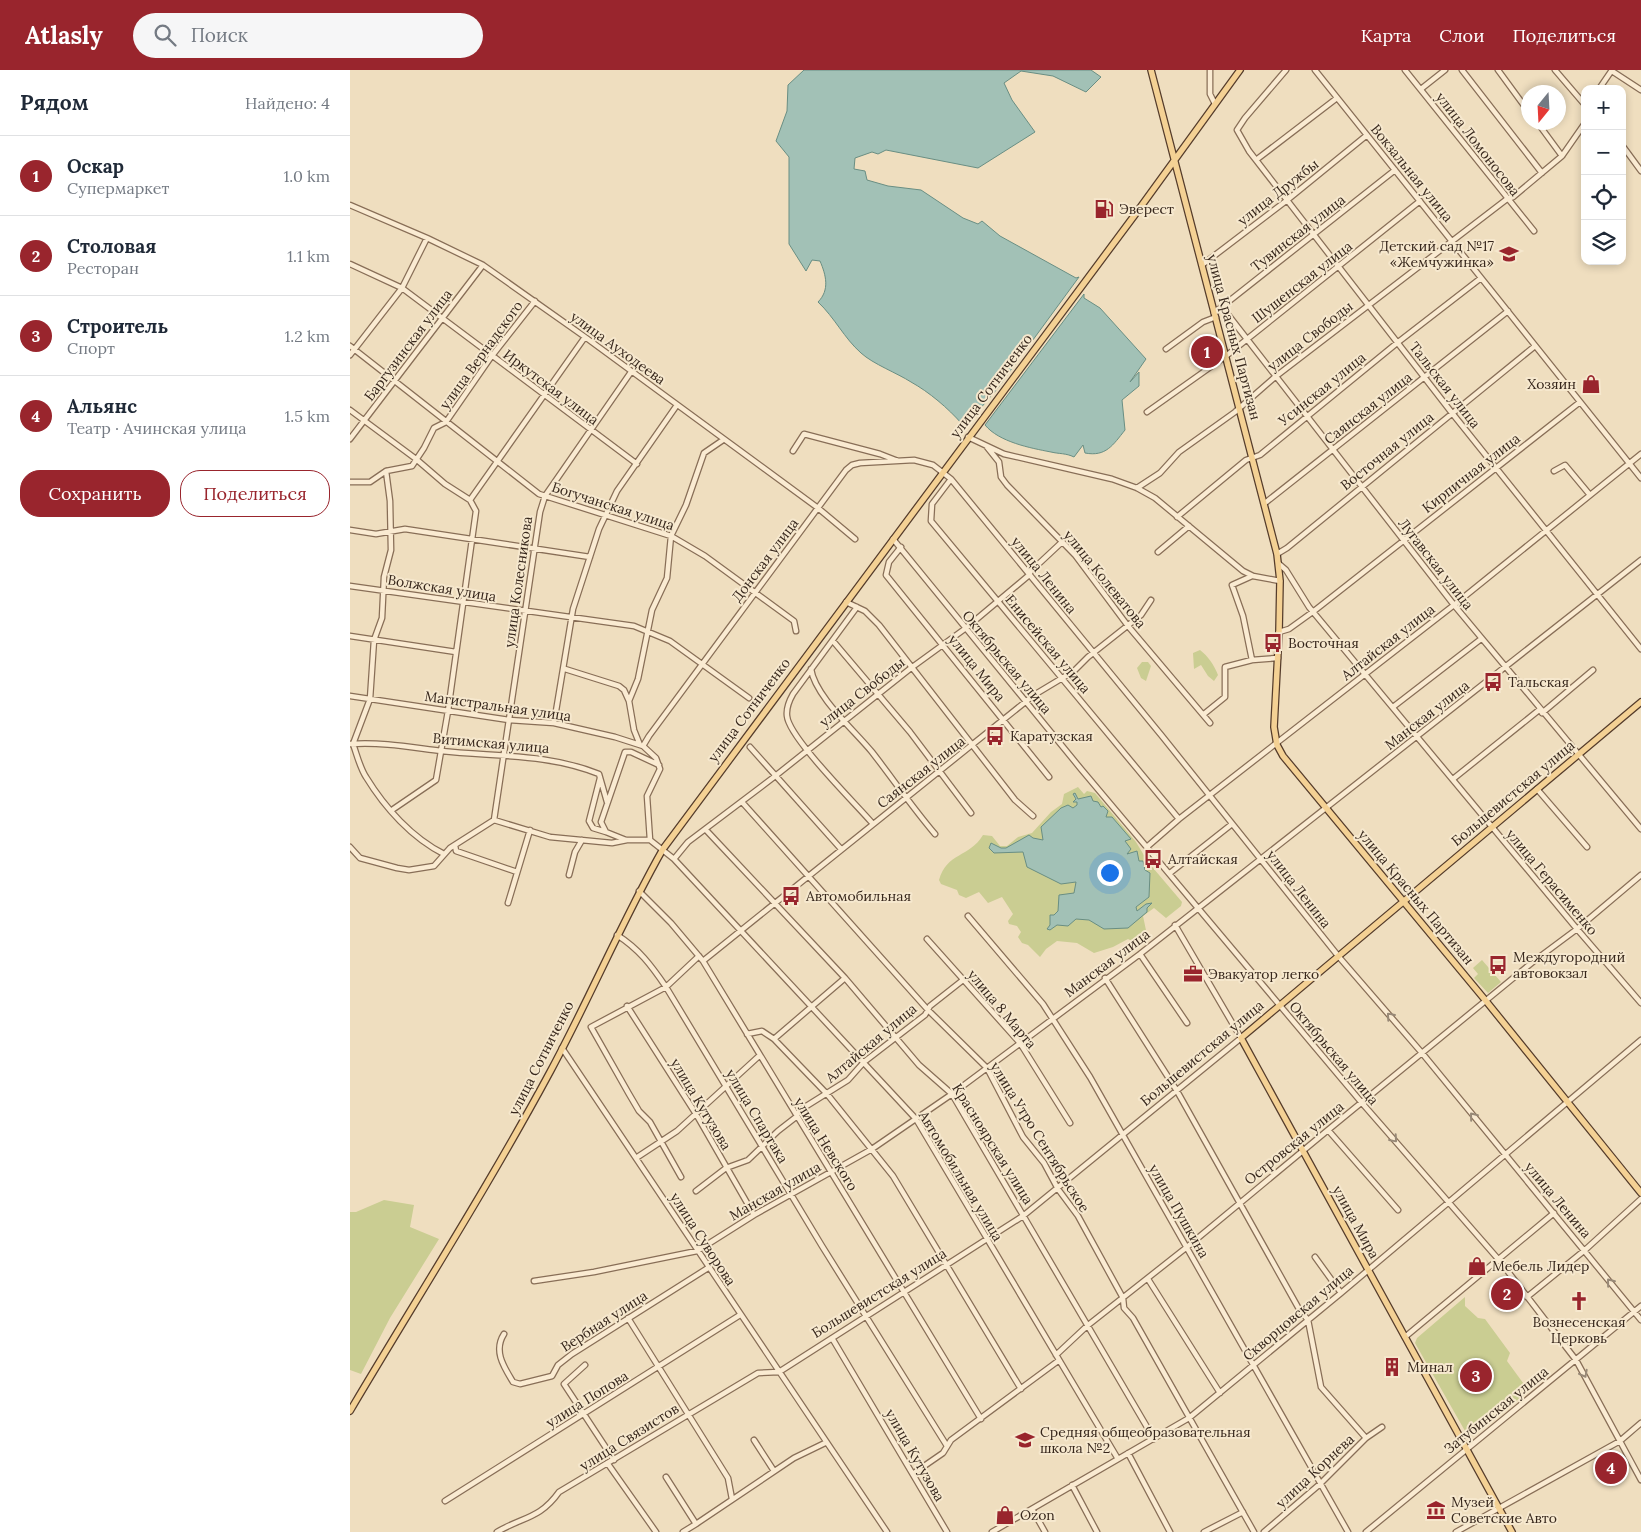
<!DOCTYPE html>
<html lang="ru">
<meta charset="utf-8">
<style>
:root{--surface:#fff;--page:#f6f6f7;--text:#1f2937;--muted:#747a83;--line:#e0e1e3;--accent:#99252d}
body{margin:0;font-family:Lora,serif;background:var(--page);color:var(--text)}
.controls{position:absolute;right:15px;top:15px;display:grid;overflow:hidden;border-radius:10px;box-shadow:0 2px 8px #0003}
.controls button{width:45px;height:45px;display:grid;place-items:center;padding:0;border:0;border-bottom:1px solid var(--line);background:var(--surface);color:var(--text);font:25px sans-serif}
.compass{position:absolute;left:1171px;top:15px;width:45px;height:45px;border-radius:50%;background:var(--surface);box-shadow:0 2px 8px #0003;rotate:198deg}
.you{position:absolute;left:759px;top:802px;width:18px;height:18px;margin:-12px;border:4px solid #fff;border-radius:50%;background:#1a73e8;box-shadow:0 0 0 8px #1a73e833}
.badge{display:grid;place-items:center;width:32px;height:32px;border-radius:50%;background:var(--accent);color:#fff;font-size:16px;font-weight:700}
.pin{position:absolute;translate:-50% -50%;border:2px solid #fff;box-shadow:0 1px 5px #0006}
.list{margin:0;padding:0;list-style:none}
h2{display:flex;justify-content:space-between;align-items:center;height:65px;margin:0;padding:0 20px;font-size:21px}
h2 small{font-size:16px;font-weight:400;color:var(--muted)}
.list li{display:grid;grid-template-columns:32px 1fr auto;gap:15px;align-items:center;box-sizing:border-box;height:80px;padding:0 20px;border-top:1px solid var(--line)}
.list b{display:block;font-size:19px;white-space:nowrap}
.list p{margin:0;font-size:16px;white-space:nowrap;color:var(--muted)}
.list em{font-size:16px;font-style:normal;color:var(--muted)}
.actions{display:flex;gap:10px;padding:15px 20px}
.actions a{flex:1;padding:11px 0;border:1px solid var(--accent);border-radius:20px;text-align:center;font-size:18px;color:var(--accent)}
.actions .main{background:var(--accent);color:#fff}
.icon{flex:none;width:28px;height:28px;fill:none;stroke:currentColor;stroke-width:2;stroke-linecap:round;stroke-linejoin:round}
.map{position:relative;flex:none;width:1291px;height:1462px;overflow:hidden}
header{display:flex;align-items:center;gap:30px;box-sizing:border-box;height:70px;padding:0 25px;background:var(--accent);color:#fff}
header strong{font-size:24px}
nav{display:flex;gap:28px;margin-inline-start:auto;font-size:18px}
.search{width:350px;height:45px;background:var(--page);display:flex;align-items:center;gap:12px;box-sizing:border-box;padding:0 18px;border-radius:28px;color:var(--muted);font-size:19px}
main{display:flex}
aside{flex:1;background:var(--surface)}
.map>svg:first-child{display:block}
.green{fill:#cacd92}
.water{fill:#a2c1b6;stroke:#698e83}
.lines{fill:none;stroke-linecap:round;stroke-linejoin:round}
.minor-casing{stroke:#886e57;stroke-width:7}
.major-casing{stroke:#553c2b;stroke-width:8}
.minor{stroke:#faebd2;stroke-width:4.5}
.major{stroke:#f4d194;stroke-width:5.5}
.oneway{stroke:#988977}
.labels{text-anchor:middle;stroke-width:4;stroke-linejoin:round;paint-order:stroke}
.street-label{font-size:14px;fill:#37271c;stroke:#f6e8ce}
.poi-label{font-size:14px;fill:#37271c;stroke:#f6e8ce;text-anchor:start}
</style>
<header>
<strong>Atlasly</strong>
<div class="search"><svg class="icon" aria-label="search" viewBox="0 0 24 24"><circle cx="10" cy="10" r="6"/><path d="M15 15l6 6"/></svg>Поиск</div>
<nav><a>Карта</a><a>Слои</a><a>Поделиться</a></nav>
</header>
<main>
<aside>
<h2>Рядом<small>Найдено: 4</small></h2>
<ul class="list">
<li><span class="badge">1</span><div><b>Оскар</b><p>Супермаркет</p></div><em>1.0 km</em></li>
<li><span class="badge">2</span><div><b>Столовая</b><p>Ресторан</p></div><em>1.1 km</em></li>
<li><span class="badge">3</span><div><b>Строитель</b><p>Спорт</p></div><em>1.2 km</em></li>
<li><span class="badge">4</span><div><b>Альянс</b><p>Театр · Ачинская улица</p></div><em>1.5 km</em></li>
</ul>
<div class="actions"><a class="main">Сохранить</a><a>Поделиться</a></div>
</aside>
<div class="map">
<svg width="1291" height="1462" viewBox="0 0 1291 1462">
<rect width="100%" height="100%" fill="#efdebf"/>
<path class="green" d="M850 580C858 586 864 595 868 605L864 611 858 606 851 595 844 599 843 583Z
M792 592H798L801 596 796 611 791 608 787 598Z
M728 717 734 724 737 721 745 723 786 772 798 792 832 832 831 836 816 848 804 838 793 846 797 865 795 875 790 871H782L778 869 763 877 744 883 727 873 707 871 696 879 690 887 678 875 672 873 668 867 671 862 667 856 659 854 658 851 663 844 652 827 638 833 629 822 616 828 609 825 607 820 591 814 589 810C597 782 619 788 633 765L642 766 650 776H657L668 767 682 763 701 742 712 734 714 724Z
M1132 890 1151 912 1138 923 1124 908 1128 904 1123 898Z
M34 1130 64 1135 60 1157 89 1169 40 1248 11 1304 0 1300V1142H6Z
M1115 1227V1236L1128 1248 1135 1249 1160 1283 1157 1291 1179 1321 1119 1368 1065 1273 1067 1268Z"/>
<path class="water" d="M454 0H741L751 7 736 22 703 6 671 1 654 13 662 30 685 62 628 98 536 80 528 84 522 82 505 88 504 99 515 101 517 110 538 116 571 120 613 148 628 154 632 151 650 166 726 208 729 207 647 319 617 354H612C598 338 579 322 561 312 547 303 523 294 511 283 494 268 485 248 468 232 480 220 476 205 470 191L462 190 456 201 439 174V87L426 71 437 41 438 15Z
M734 224V228L750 238 796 289 780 312 789 302V316L772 330 775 360C763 375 756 387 735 383L733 375 724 387C716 383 709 384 701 382 680 378 649 372 635 355Z
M725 723 728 729 741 726 743 731 748 732 751 737 753 736 758 741 756 747H762L781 769 775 771 781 779 777 784 787 781 789 791H793L795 800 800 803 799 827 786 837 787 841 796 834 802 833 797 838V842L778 858 754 859 739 850 726 849 718 856 707 855 700 860 697 859 700 855V845H704L708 841 709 825 724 823 726 812 711 814 677 797 673 782 644 783 639 778 641 773 651 778H656L679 765 683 768 693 770 691 757 711 738 718 735 723 738 727 735V732H723L726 729 723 724Z"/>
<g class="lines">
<g class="minor-casing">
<path id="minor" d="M860 0V24L865 34
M936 0 895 48 887 60 899 81 1102 343 1291 579
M965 0 1291 408
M1055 0 1184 161
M1112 0 1192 103
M1148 0 1178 41
M1205 0 1235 35
M1262 1 1291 20
M1071 19 1095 0
M1249 19 1262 0
M1187 52 1212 86
M1272 75 1291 101
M906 90 987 28
M0 135 77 168 133 195 235 267 468 438 505 469
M0 194 52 218 287 394
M852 195 936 131 1017 65
M872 237 1104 535 1291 759
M864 243 1045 100
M0 276 189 424 321 466 355 486 444 551 446 561
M816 279 853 252 866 247
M0 285 52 218 77 168
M0 340 66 389 95 414 120 430
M797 342 876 286 1070 131
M618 367 654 384 762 409 787 418 805 428 893 501 903 506 930 511
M0 369 133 195
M637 377 649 392 651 407 657 415 725 485 778 556 860 653
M443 381 454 364 530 384 548 391
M1204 401 1215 395 1240 425
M601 409 582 434 581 451 829 749
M0 412H20L36 401
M787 418 810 403 829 382 885 342 925 307 1157 129 1163 127 1212 86 1235 53
M915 433 1158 241
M827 447 896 390 910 385 1047 273 1131 208
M0 460 26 464 55 459 240 487
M543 469 731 699 1012 1033 1149 1190 1226 1290 1291 1410
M551 477 539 492 536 505 699 707
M808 482 839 456
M927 484 937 478 1185 276
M929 494 936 500 959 537 1227 859 1291 933
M0 516 284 556 320 571 399 628
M496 532 515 541 529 555 665 730 683 746
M507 537 443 624C439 631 436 638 437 646 439 668 506 734 523 754
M929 562 939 559 964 541 1230 332
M0 566 106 582
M483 571 560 662 621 743
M902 590 893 546 882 515 902 506
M215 599 269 616 274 620 279 631
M461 599C465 626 504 660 522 682 543 709 562 737 585 764
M0 626 159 650 204 653 265 667 293 676 306 688 310 699 297 726 300 770 324 789 566 1049 768 1389
M1043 637 1131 569
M1192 643 1243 600
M854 644 875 627V597L902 590 928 588
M204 653 223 539 249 459 267 421 327 335
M0 674C33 672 59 677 91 681 145 687 197 683 249 704L257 732
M290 675 284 660 279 631 288 609 302 540 317 508 321 466 336 435 354 383 373 370
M293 676 299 666 496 400 502 395 510 393 564 390 583 395 601 409 812 666 989 887 1072 983 1291 1250
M400 677 491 779
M250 708 239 751 243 758 256 762
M1103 709 1189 640
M1187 719 1237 777
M392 732 578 940 637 998 673 1067 694 1093 708 1119 728 1146 773 1228 774 1238 783 1248 904 1462
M42 740 86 710 98 641 126 441 120 430 235 267
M144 750 190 442 195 426 281 302
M356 760 495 908 569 995 602 1024 804 1369
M276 770 256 762 251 752 275 682H281L309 695
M105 775 106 781 167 802
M798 776 829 749 1104 535 1291 384
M0 777 10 788 47 798 59 800 84 796 100 778 144 750 200 767 262 773 277 770H300
M94 784C62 768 35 738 16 707 10 698 7 685 3 674L20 629 24 570 32 548 34 507 41 480 40 431 36 401 62 396 74 378 84 358 96 352 141 287 185 231
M324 789 338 772 424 707 561 598 616 558 678 506 681 501 712 472
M820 803 882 754
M219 805 225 782 232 770
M289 821 321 853 353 891 631 1349
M158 833 180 760
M618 846 693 934 740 1007 998 1462
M267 865C289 879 301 895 316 917L472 1176 597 1376
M577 869 670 973 720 1053
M790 884 837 953
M353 891 684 625 724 601 738 587 791 545 801 530
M755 908 827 1021 949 1239 958 1250 971 1317 1016 1368
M277 936 346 1044 404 1145
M397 964 412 961 424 969 477 1024 543 1106 671 1319
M424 969 495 908
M212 978 537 1462
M978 1060 1048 1140
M286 1088 327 1061 409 986
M331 1107 300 1052 289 1041 279 1024 241 957 316 917 349 886
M346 1121 376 1098 398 1090 428 1061 446 1047 450 1040 498 1010 514 992 575 945 580 936 613 910
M965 1187 991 1223
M798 1209 870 1323
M184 1211 244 1202 347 1181 404 1145 522 1079 602 1024 790 884 1291 490
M1177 1227 1235 1180 1291 1129
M278 1248 378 1408 382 1429
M154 1264C143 1281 154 1297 163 1312L170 1314 202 1306 208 1295 222 1284 358 1198
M1055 1267 1204 1143
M482 1268 597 1462
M706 1285 737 1256 837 1177 978 1060 1184 891 1227 859 1291 805
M235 1295 214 1314 264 1390
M404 1370 424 1401
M778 1383 820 1462
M258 1394 306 1462
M564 1403 593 1383 601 1370 708 1291
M316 1407 346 1454 444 1388 475 1373
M722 1415 747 1462
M95 1431 390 1245
M682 1439 695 1462
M147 1462C172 1447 190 1449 209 1422L408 1303 429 1302 673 1146 891 968 825 855
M333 1462 346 1454
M642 1462 839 1348 991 1223 1291 970
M854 1462 893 1442
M914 1462 970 1414 1016 1368 1032 1357
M1016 1462 1291 1236
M1106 1462 1270 1371 1291 1353"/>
</g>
<g class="major-casing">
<path id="major" d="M801 0 927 484 930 511 929 562 924 657 927 675 933 686 1136 931 1291 1123
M0 1341C67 1228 138 1117 200 1002 240 928 272 851 313 779L784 146 890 0
M1162 1462 891 968 1291 632"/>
</g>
<use href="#minor" class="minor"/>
<use href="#major" class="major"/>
</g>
<defs><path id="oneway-chevron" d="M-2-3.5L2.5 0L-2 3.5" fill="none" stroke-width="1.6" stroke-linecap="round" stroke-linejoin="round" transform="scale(1.25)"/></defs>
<g class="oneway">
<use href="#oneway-chevron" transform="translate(1040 946) rotate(-131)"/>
<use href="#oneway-chevron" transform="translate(1123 1046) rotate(-129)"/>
<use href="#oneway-chevron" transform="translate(1044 1069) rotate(49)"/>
<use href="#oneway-chevron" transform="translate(1260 1212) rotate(-129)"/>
<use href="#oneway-chevron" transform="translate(1234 1304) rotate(62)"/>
</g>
<defs>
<g id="fuel-bare" transform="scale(1.5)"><path d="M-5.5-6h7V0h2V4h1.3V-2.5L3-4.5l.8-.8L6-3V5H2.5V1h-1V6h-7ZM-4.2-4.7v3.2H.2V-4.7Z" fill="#99252d" stroke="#f6e8ce" stroke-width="2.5" paint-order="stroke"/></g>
<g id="school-bare" transform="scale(1.5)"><path d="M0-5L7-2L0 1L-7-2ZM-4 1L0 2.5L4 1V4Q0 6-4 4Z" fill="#99252d" stroke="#f6e8ce" stroke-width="2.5" paint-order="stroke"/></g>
<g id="shop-bare" transform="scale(1.5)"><path d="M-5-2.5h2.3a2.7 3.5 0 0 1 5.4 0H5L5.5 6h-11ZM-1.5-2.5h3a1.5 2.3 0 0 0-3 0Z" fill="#99252d" stroke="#f6e8ce" stroke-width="2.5" paint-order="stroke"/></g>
<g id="bus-bare" transform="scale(1.5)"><path d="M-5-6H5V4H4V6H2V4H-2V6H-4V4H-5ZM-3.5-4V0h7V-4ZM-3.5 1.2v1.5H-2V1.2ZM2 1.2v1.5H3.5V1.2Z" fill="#99252d" stroke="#f6e8ce" stroke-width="2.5" paint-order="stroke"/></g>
<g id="office-bare" transform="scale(1.5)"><path d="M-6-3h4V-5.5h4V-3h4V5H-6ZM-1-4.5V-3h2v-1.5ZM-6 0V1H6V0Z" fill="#99252d" stroke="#f6e8ce" stroke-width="2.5" paint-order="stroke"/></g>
<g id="church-bare" transform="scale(1.5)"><path d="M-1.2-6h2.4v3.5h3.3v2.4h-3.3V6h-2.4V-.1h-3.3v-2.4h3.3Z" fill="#99252d" stroke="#f6e8ce" stroke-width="2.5" paint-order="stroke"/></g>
<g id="building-bare" transform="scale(1.5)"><path d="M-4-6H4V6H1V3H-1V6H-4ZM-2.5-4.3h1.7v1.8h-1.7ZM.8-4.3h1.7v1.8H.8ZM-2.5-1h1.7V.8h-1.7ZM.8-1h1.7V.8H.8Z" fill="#99252d" stroke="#f6e8ce" stroke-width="2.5" paint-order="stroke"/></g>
<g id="museum-bare" transform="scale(1.5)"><path d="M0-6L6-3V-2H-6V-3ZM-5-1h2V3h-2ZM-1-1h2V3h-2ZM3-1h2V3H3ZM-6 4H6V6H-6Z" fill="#99252d" stroke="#f6e8ce" stroke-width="2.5" paint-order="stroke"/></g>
</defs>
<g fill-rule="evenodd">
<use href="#fuel-bare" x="754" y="139"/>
<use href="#school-bare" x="1159" y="184"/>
<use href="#shop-bare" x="1241" y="314"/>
<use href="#bus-bare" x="923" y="573"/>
<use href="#bus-bare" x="1143" y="612"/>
<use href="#bus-bare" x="645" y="666"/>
<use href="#bus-bare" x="803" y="789"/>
<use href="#bus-bare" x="441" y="826"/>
<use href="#bus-bare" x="1148" y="895"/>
<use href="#office-bare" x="843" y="904"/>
<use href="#shop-bare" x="1127" y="1196"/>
<use href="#church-bare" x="1229" y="1231"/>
<use href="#building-bare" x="1042" y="1297"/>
<use href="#school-bare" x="675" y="1370"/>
<use href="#museum-bare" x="1086" y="1440"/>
<use href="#shop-bare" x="655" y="1445"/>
</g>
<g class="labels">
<g class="street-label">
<text transform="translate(1128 74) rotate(52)" y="5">улица Ломоносова</text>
<text transform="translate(1062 103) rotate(51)" y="5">Вокзальная улица</text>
<text transform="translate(928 122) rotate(-38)" y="5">улица Дружбы</text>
<text transform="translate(948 163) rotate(-38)" y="5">Тувинская улица</text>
<text transform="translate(952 212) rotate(-38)" y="5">Шушенская улица</text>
<text transform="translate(960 266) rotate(-38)" y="5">улица Свободы</text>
<text transform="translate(884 267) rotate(75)" y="5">улица Красных Партизан</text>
<text transform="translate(58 275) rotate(-53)" y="5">Баргузинская улица</text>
<text transform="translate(268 278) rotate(36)" y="5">улица Ауходеева</text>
<text transform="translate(131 285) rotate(-54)" y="5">улица Вернадского</text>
<text transform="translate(1095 315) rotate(52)" y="5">Тальская улица</text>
<text transform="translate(641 316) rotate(-53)" y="5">улица Сотниченко</text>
<text transform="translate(201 317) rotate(37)" y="5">Иркутская улица</text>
<text transform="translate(972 319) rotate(-39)" y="5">Усинская улица</text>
<text transform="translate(1018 338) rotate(-38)" y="5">Саянская улица</text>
<text transform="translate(1037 381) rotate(-39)" y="5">Восточная улица</text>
<text transform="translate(1121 403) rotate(-38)" y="5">Кирпичная улица</text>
<text transform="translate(263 436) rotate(18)" y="5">Богучанская улица</text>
<text transform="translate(415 490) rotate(-53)" y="5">Донская улица</text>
<text transform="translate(1086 494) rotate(52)" y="5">Лугавская улица</text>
<text transform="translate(694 505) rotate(51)" y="5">улица Ленина</text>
<text transform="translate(755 509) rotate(51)" y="5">улица Колеватова</text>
<text transform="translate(168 512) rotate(-82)" y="5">улица Колесникова</text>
<text transform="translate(92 518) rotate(9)" y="5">Волжская улица</text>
<text transform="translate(1038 572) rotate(-38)" y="5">Алтайская улица</text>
<text transform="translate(698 574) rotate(50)" y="5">Енисейская улица</text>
<text transform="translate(657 592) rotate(50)" y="5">Октябрьская улица</text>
<text transform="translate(627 598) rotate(51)" y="5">улица Мира</text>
<text transform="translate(512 622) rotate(-38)" y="5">улица Свободы</text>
<text transform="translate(148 636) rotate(8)" y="5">Магистральная улица</text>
<text transform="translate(399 640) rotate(-53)" y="5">улица Сотниченко</text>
<text transform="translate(1077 645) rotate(-38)" y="5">Манская улица</text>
<text transform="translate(141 673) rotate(5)" y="5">Витимская улица</text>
<text transform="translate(571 702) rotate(-38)" y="5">Саянская улица</text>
<text transform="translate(1163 723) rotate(-40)" y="5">Большевистская улица</text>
<text transform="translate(1202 812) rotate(50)" y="5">улица Герасименко</text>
<text transform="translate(949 819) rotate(52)" y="5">улица Ленина</text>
<text transform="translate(1066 827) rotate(50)" y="5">улица Красных Партизан</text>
<text transform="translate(757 893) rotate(-37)" y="5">Манская улица</text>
<text transform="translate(652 939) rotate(50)" y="5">улица 8 Марта</text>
<text transform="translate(521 973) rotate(-40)" y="5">Алтайская улица</text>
<text transform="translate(852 983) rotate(-40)" y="5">Большевистская улица</text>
<text transform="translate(984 983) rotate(50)" y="5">Октябрьская улица</text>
<text transform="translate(191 988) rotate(-63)" y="5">улица Сотниченко</text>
<text transform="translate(351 1034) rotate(59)" y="5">улица Кутузова</text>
<text transform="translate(407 1046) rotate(59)" y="5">улица Спартака</text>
<text transform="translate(690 1067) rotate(58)" y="5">улица Утро Сентябрьское</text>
<text transform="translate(944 1073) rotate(-39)" y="5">Островская улица</text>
<text transform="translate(476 1074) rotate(58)" y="5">улица Невского</text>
<text transform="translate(643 1074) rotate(58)" y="5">Красноярская улица</text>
<text transform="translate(611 1106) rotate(59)" y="5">Автомобильная улица</text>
<text transform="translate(425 1121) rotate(-30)" y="5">Манская улица</text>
<text transform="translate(1208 1130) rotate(50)" y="5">улица Ленина</text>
<text transform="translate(829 1141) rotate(60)" y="5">улица Пушкина</text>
<text transform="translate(1006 1152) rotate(61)" y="5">улица Мира</text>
<text transform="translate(353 1169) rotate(57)" y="5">улица Суворова</text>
<text transform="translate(529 1223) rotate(-32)" y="5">Большевистская улица</text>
<text transform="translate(948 1243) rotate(-40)" y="5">Скворцовская улица</text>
<text transform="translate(254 1251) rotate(-33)" y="5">Вербная улица</text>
<text transform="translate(237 1329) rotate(-32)" y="5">улица Попова</text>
<text transform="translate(1146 1340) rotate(-39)" y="5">Затубинская улица</text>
<text transform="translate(279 1367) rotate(-32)" y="5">улица Связистов</text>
<text transform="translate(565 1385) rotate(60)" y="5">улица Кутузова</text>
<text transform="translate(965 1401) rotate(-43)" y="5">улица Корнева</text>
</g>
<g class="poi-label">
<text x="769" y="144">Эверест</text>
<text x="1144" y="181" text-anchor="end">Детский сад №17<tspan x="1144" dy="16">«Жемчужинка»</tspan></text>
<text x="1226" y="319" text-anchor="end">Хозяин</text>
<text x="938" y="578">Восточная</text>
<text x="1158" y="617">Тальская</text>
<text x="660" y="671">Каратузская</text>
<text x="818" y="794">Алтайская</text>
<text x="456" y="831">Автомобильная</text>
<text x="1163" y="892">Междугородний<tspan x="1163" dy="16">автовокзал</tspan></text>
<text x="858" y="909">Эвакуатор легко</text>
<text x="1142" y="1201">Мебель Лидер</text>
<text x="1229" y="1257" text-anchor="middle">Вознесенская<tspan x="1229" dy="16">Церковь</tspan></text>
<text x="1057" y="1302">Минал</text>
<text x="690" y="1367">Средняя общеобразовательная<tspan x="690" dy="16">школа №2</tspan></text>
<text x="1101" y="1437">Музей<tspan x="1101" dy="16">Советские Авто</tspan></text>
<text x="670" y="1450">Ozon</text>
</g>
</g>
</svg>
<div class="controls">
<button>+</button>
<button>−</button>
<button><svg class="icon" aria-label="locate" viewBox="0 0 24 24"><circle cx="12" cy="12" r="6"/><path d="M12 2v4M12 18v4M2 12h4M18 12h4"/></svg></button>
<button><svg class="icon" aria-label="layers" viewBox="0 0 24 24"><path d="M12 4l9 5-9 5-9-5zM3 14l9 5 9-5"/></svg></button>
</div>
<svg class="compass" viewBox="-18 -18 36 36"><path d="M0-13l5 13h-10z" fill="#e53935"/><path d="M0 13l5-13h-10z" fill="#747a83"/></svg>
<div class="you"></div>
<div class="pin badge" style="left:857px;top:282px">1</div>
<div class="pin badge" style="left:1157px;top:1224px">2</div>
<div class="pin badge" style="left:1126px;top:1306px">3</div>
<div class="pin badge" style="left:1261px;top:1398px">4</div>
</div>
</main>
